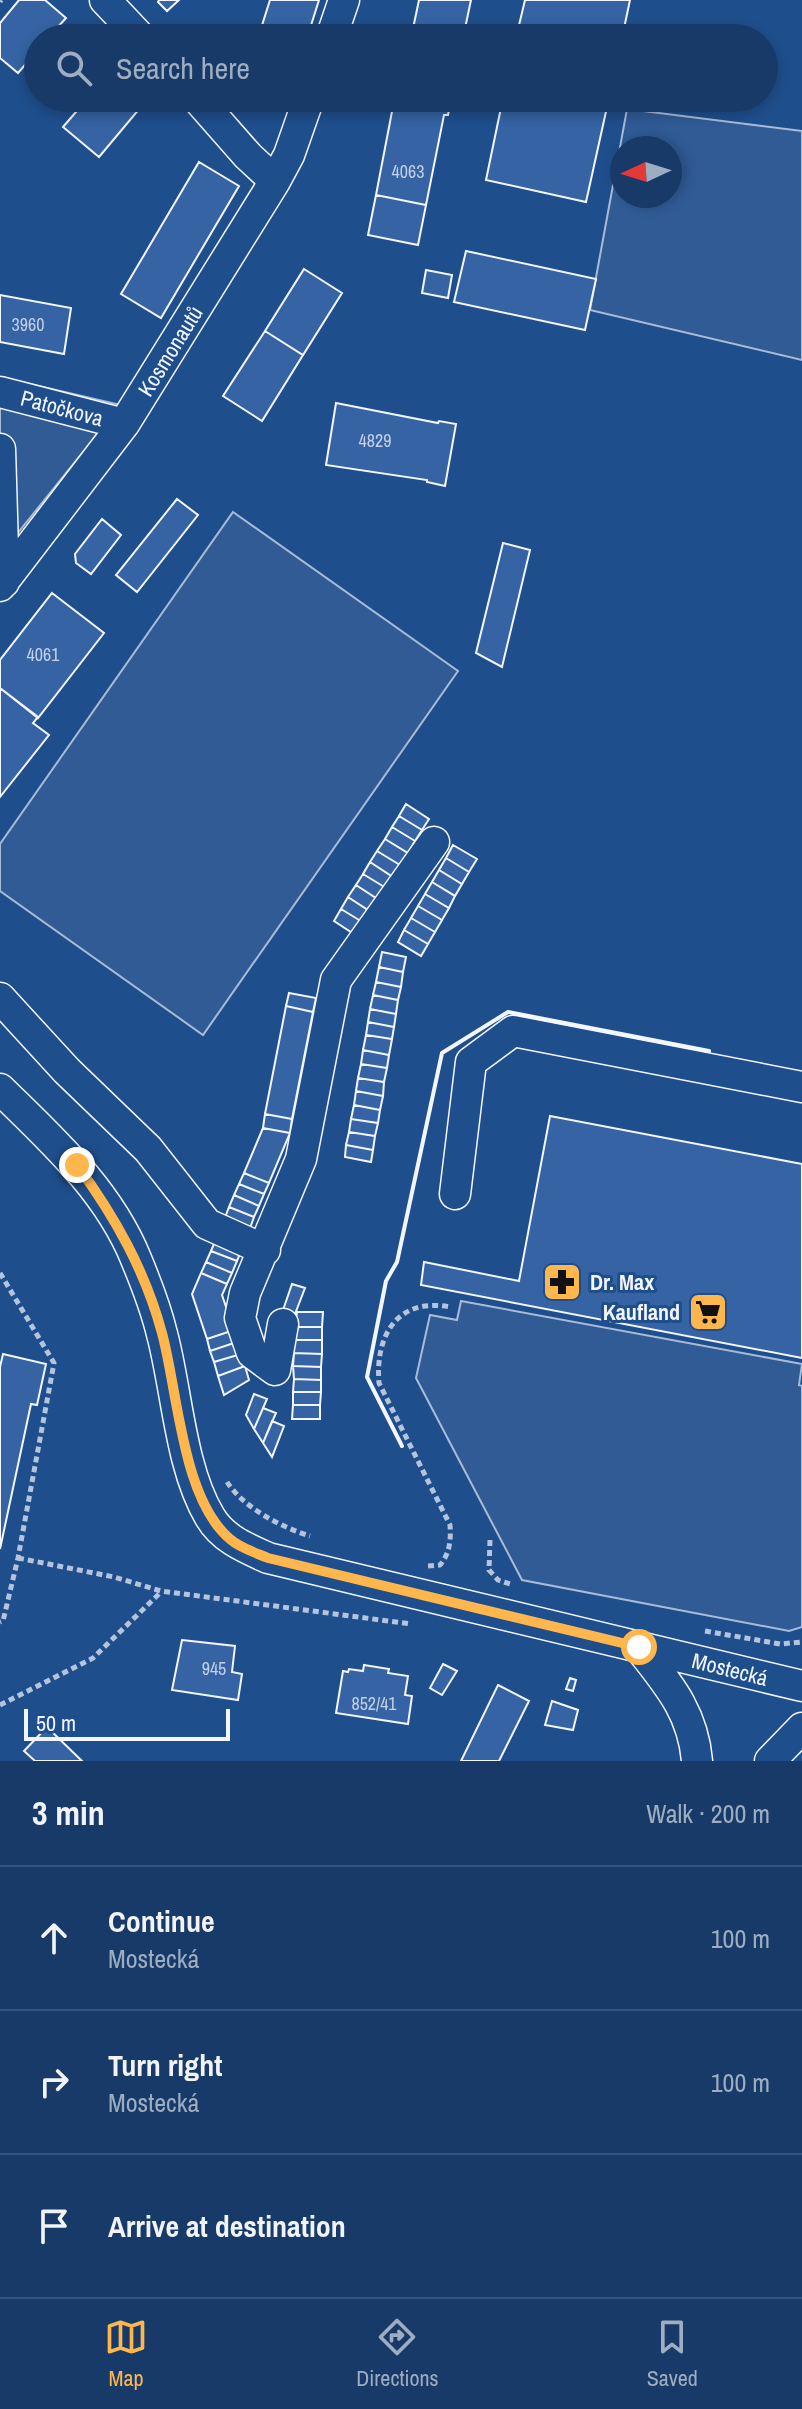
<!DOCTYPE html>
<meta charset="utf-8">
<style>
:root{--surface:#173a69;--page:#20416f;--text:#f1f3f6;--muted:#9eadc0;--line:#36547d;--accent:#ffb74d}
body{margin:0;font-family:"Archivo Narrow",sans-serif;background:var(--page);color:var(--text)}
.compass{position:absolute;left:610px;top:136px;width:72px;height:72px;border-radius:50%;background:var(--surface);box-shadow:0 4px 12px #0003;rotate:266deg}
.scale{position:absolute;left:24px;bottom:20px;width:206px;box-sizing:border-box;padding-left:8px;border:4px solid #f2f6ff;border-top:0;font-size:22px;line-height:28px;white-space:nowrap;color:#f2f6ff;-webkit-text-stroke:6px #1f4e8c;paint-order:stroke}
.stop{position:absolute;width:24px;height:24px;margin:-18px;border:6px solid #ffb74d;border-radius:50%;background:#fff}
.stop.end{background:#ffb74d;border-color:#fff;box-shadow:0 2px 8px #0008}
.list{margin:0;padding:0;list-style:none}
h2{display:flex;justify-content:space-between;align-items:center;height:104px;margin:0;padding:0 32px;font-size:34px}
h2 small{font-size:26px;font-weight:400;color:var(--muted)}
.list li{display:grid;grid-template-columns:52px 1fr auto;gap:24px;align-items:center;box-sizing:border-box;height:144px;padding:0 32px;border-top:2px solid var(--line)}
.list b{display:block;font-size:30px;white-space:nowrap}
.list p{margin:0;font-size:26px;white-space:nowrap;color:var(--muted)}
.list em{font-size:26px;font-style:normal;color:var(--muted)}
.icon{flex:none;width:44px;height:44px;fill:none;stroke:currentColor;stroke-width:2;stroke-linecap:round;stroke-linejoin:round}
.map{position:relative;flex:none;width:802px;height:1761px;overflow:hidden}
.search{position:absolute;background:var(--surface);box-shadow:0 4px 12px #0003;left:24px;right:24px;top:24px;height:88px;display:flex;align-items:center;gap:20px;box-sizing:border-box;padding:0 28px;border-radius:44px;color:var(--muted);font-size:30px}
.sheet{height:536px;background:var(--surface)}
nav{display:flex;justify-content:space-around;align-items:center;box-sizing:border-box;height:112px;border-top:2px solid var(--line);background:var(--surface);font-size:22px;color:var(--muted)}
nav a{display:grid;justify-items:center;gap:4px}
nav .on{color:var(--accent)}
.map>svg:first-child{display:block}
.built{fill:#305b95;stroke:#a8bbd7;stroke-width:2;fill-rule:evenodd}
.building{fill:#3563a3;stroke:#f2f6ff;stroke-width:2}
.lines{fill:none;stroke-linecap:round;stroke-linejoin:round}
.minor-casing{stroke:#f2f6ff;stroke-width:33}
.path{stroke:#b3c4dc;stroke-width:5;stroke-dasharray:6 4;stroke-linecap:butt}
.minor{stroke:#1f4e8c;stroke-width:30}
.wall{stroke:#f2f6ff;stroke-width:4}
.route{stroke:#ffb74d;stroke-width:10}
.labels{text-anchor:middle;stroke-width:6;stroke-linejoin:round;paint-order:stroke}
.number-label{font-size:18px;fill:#c3d1e8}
.street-label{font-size:22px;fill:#f2f6ff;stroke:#1f4e8c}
.poi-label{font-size:22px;font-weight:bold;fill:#f2f6ff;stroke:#1f4e8c;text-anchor:start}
</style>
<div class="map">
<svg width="802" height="1761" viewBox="0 0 802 1761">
<rect width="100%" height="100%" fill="#1f4e8c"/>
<path class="built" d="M627 109 802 131V360L590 310ZM670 148V196H622V148Z
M0 377 121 405 0 555Z
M233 512 458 671 203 1035 0 891V844Z
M461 1301 802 1364 799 1385 802 1386V1627L789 1631 522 1580 416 1378 430 1315 457 1320Z"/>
<path class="building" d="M19 0H45L66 18 48 38H38V50L18 73 0 58V23Z
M159 0H179L167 11 158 2Z
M270 0H319L307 38H258Z
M419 0H471L463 38H411Z
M525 0H630L622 38H516Z
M88 98H142L146 101 99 157 63 127Z
M261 98H287L285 106Z
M398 98H451L448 115H444L426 205 376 195 394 101 398 102Z
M503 98H609L586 202 486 180Z
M199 162 239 186 161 318 121 294Z
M376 195 426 205 418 245 368 235Z
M466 251 596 279 585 330 454 302Z
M304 269 342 293 303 355 265 331Z
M426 270 452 275 448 298 422 293Z
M0 295 71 308 64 354 0 342Z
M265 331 303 355 262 421 223 396Z
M336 403 438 423 439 421 456 424 445 486 427 482V480L326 465Z
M177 499 198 515 137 592 116 575Z
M102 519 121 535 91 574 76 563 75 554Z
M503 543 530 550 502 667 476 653Z
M52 593 104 633 38 718 0 688V660Z
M0 688 38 717 33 723 49 735 0 797Z
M406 804 429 819 422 830 399 816Z
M399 816 422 830 415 841 392 827Z
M392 827 415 841 408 853 385 839Z
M385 839 408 853 400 865 377 851Z
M453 845 477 859 469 872 446 858Z
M377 851 400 865 393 877 370 862Z
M446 858 469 872 462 884 439 870Z
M370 862 393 877 386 888 363 874Z
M439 870 462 884 455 896 432 882Z
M363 874 386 888 379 900 356 885Z
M432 882 455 896 449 908 425 894Z
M356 885 379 900 371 912 348 897Z
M425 894 449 908 442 920 418 906Z
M348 897 371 912 364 923 341 909Z
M418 906 442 920 435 932 411 918Z
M341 909 364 923 357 936 334 921Z
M411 918 435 932 428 944 404 930Z
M404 930 428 944 421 956 398 942Z
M382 952 406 957 403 972 379 967Z
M379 967 403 972 401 987 376 982Z
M376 982 401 987 398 1000 373 995Z
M289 993 316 998 313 1012 286 1006Z
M373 995 398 1000 396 1014 370 1009Z
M286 1006 313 1012 292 1119 265 1114Z
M370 1009 396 1014 394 1027 368 1022Z
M368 1022 394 1027 392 1039 366 1035Z
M366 1035 392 1039 389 1055 363 1050Z
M363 1050 389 1055 387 1068 361 1064Z
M361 1064 387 1068 384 1082 358 1078Z
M358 1078 384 1082 383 1096 356 1091Z
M356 1091 383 1096 380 1110 354 1105Z
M354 1105 380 1110 378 1123 351 1119Z
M265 1114 292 1119 290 1133 263 1128Z
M550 1116 802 1164V1358L421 1285 424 1262 519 1281Z
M351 1119 378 1123 375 1136 349 1132Z
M263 1128 290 1133 269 1183 244 1173Z
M349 1132 375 1136 373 1150 346 1145Z
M346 1145 373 1150 371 1162 345 1157Z
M244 1173 269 1183 264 1194 239 1184Z
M239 1184 264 1194 259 1206 234 1195Z
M234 1195 259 1206 254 1217 229 1207Z
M229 1207 254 1217 249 1231 224 1220Z
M216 1239 242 1249 237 1261 211 1251Z
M211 1251 237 1261 232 1273 206 1262Z
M206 1262 232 1273 227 1284 201 1273Z
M201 1273 227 1284 222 1295 234 1330 207 1339 192 1294Z
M292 1284 305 1288 295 1314 283 1310Z
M297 1312H323L322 1327H295Z
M295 1327H322V1340H294Z
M234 1330 237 1342 210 1351 207 1339Z
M294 1340H322V1354L294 1353Z
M237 1342 241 1354 214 1362 210 1351Z
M294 1353 322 1354 321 1367 293 1366Z
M3 1354 46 1364 37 1405 31 1404 0 1549V1367Z
M241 1354 245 1366 218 1376 214 1362Z
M245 1366 249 1380 224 1395 218 1376Z
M293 1366 321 1367V1380L294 1379Z
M294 1379 321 1380V1392H293Z
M293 1392H321L320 1405H293Z
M254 1394 267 1399 254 1429 246 1415Z
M293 1405H320V1419H292Z
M263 1408 276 1413 263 1443 254 1429Z
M272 1421 284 1426 272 1457 263 1443Z
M182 1640 235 1646 232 1672 242 1674 238 1700 172 1690Z
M443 1664 457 1671 442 1695 430 1688Z
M364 1665 389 1669 388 1673 408 1676 405 1695 412 1696 408 1724 336 1713 343 1671 348 1672 349 1669 363 1671Z
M570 1678 576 1680 573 1691 566 1689Z
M498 1685 529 1701 499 1761H461Z
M552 1701 578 1710 573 1730 545 1725Z
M47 1727 82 1761H35L24 1751Z"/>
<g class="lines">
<g class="minor-casing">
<path id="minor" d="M105 0 141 38
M331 38 344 0
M197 98 248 156 275 181
M0 392 124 424
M0 449 4 582
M0 586 124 424 275 181 289 155 309 98
M0 998 67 1071 148 1149 207 1224 265 1250
M0 1089C52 1140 108 1190 136 1259 146 1283 156 1309 162 1334 177 1390 180 1467 210 1517 223 1539 246 1548 268 1558L802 1686
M455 1194 471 1062 513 1031 802 1087
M283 1324 275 1370 252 1353 240 1318 245 1293 301 1159 336 980 434 842
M639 1647C668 1684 693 1712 697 1761
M770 1761 802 1728"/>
</g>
<path class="path" d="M0 2 1 0
M0 1273 54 1363 18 1558 3 1621 0 1622
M227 1482C244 1508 281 1527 310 1536
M490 1540 489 1570 498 1580 513 1585
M18 1558 114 1577 161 1591 411 1624
M428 1566 440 1565C450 1553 451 1540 450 1525L379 1383C375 1336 397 1297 450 1307
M705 1631 780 1644 802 1642
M0 1705 93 1658 161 1592"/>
<use href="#minor" class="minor"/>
<path class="wall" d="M402 1446 367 1377 386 1281 397 1262 442 1053 508 1012 709 1051"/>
</g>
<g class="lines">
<path class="route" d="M77 1165C115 1217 145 1270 162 1333 178 1392 182 1499 230 1539 240 1548 256 1553 268 1558L639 1647"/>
</g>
<defs>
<g id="pharmacy-square" transform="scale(2)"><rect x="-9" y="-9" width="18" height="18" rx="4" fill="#ffb74d" stroke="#1f4e8c"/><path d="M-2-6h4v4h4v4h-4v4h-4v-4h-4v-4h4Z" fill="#111"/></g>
<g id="supermarket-square" transform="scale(2)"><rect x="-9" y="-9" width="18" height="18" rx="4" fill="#ffb74d" stroke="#1f4e8c"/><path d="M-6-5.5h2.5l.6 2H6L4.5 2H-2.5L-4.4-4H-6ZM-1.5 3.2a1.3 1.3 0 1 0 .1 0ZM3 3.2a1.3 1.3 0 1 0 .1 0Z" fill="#111"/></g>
</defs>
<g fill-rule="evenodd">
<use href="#pharmacy-square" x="562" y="1282"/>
<use href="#supermarket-square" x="708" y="1312"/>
</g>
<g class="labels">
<g class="number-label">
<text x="408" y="178">4063</text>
<text x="28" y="331">3960</text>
<text x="375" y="447">4829</text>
<text x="43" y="661">4061</text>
<text x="214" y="1675">945</text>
<text x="374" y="1710">852/41</text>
</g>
<g class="street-label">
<text transform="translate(170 351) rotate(-58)" y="8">Kosmonautů</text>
<text transform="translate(62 408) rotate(15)" y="8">Patočkova</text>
<text transform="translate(730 1669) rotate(14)" y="8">Mostecká</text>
</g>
<g class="poi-label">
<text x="590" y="1290">Dr. Max</text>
<text x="680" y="1320" text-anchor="end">Kaufland</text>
</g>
</g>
</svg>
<svg class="compass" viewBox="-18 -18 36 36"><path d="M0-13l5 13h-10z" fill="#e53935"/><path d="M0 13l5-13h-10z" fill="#9eadc0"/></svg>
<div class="scale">50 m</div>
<div class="stop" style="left:639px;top:1647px"></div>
<div class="stop end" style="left:77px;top:1165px"></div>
<div class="search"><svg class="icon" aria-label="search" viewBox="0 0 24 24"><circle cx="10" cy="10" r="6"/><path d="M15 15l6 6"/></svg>Search here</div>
</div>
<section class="sheet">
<h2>3 min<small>Walk · 200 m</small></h2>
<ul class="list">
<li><svg class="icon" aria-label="ahead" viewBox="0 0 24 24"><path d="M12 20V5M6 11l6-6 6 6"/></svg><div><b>Continue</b><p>Mostecká</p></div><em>100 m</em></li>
<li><svg class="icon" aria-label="right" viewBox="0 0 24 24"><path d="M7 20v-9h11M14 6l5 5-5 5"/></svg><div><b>Turn right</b><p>Mostecká</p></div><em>100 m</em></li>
<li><svg class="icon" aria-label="arrive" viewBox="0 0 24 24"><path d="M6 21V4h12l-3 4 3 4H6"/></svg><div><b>Arrive at destination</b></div></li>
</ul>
</section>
<nav>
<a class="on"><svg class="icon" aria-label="map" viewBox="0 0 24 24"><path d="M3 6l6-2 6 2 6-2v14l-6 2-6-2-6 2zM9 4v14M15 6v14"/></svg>Map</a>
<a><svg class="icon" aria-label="directions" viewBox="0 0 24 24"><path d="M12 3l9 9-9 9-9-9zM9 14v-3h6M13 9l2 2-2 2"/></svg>Directions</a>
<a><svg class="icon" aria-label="saved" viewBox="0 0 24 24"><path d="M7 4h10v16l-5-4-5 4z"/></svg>Saved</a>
</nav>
